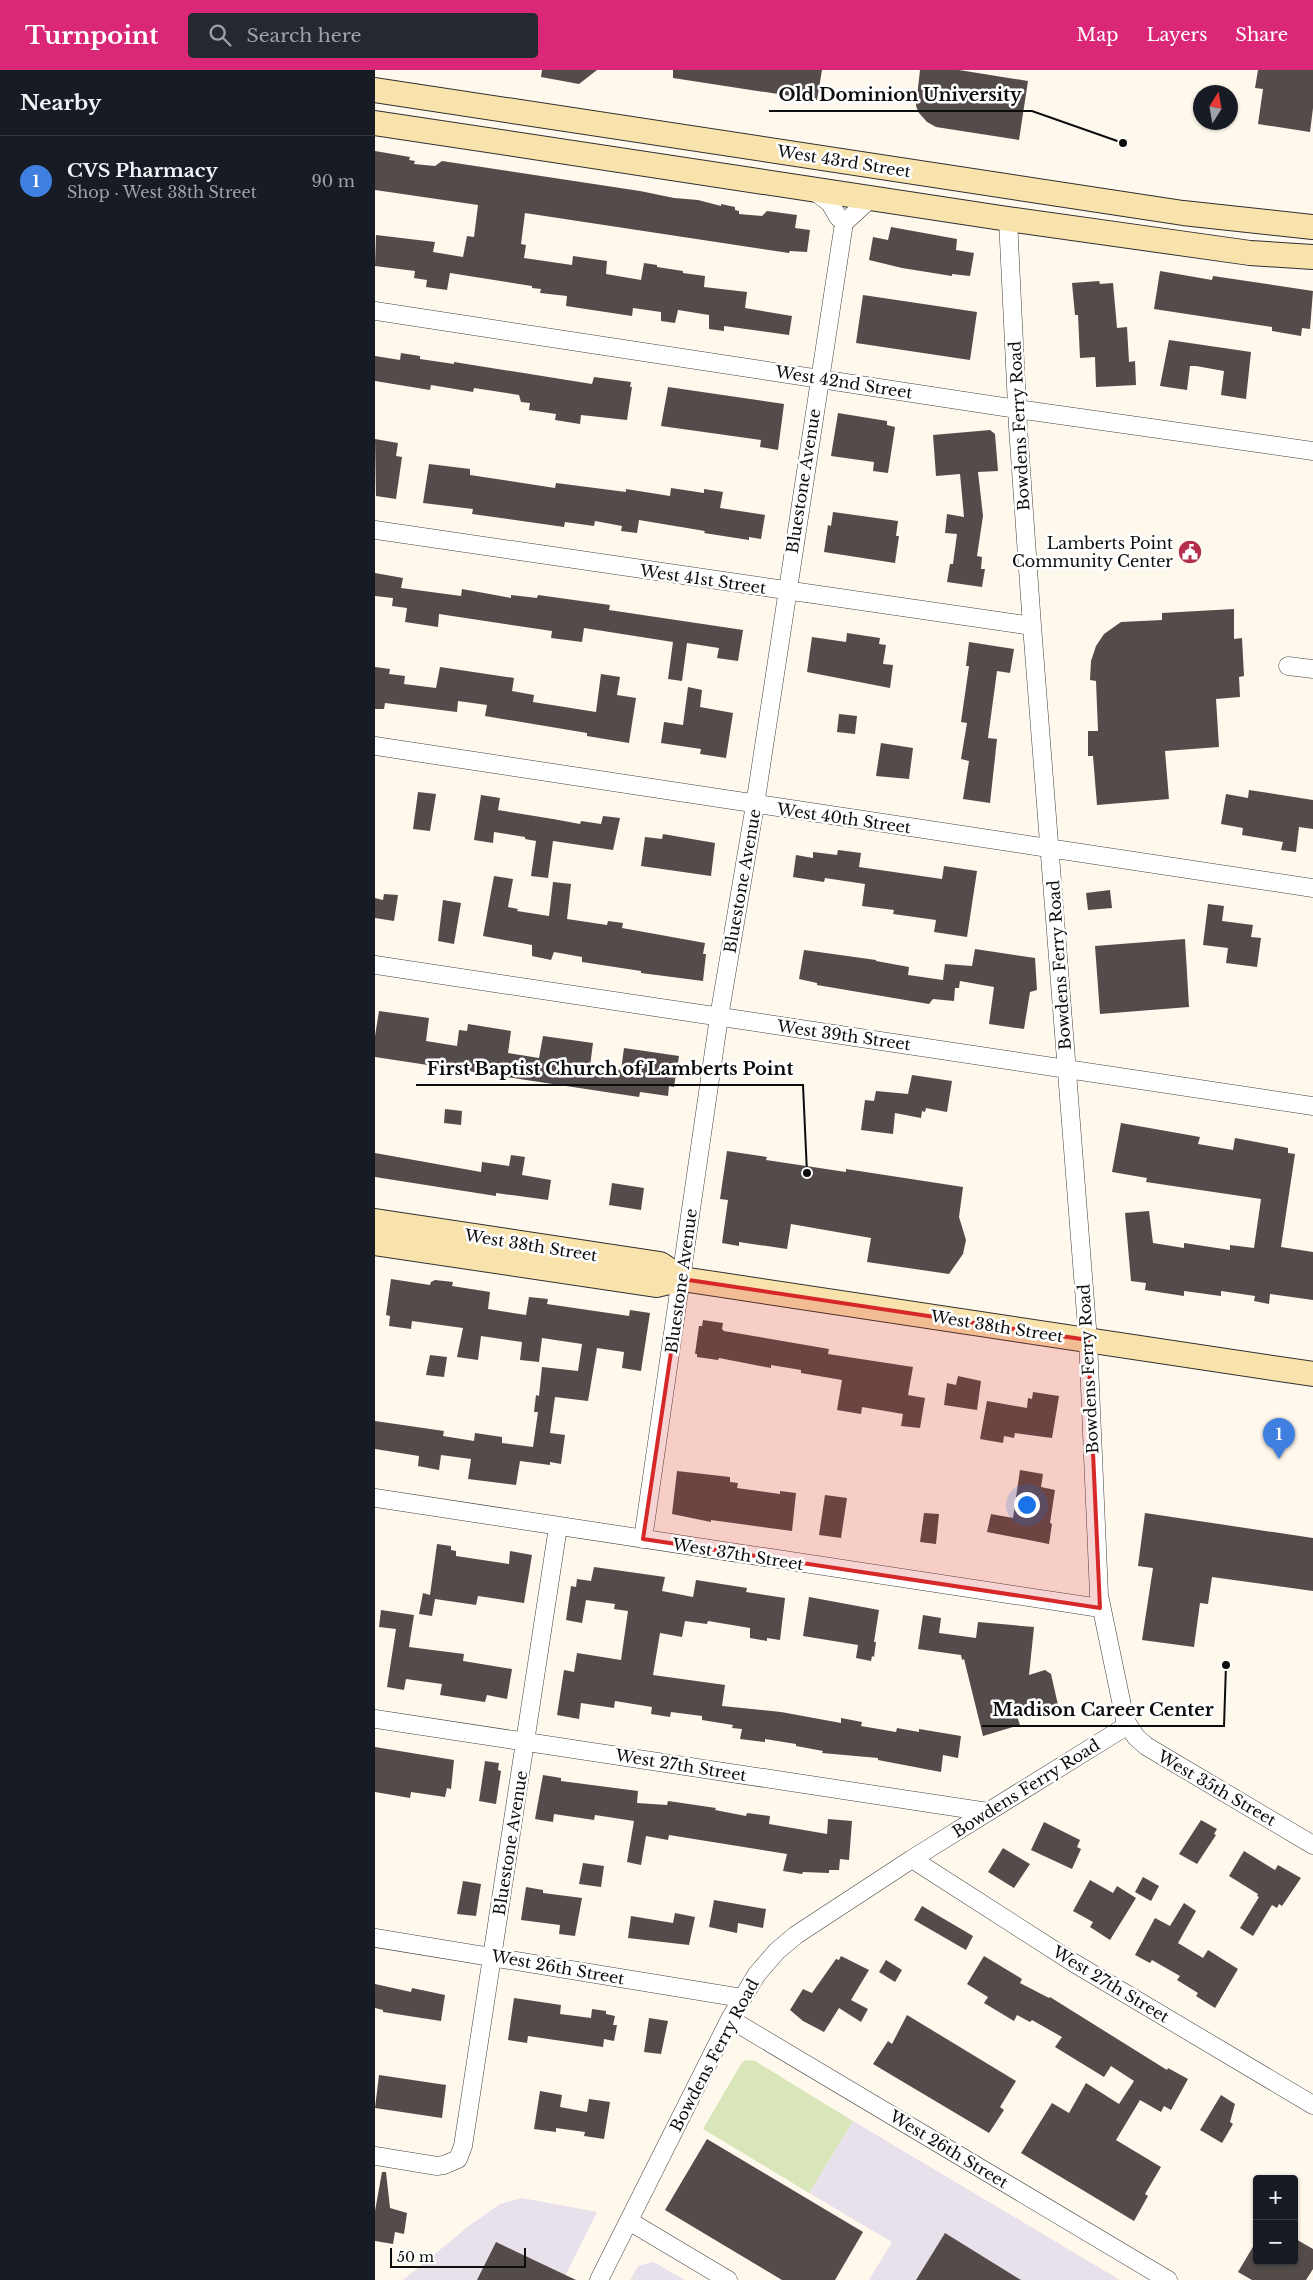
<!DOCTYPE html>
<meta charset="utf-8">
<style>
:root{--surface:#171b24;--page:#242831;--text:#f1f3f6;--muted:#9ea1a6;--line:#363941;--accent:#db2777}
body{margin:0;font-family:"Libre Baskerville",serif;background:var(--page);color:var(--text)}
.controls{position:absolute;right:15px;bottom:15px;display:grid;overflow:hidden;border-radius:5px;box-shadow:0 1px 4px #0004}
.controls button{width:45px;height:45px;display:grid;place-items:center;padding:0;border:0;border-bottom:1px solid var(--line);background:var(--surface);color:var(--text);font:25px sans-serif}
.compass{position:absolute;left:818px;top:15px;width:45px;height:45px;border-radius:50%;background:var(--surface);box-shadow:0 1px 4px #0004;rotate:11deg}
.scale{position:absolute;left:15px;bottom:12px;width:136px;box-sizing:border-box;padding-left:5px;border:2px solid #0d0d0d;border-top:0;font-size:14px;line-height:18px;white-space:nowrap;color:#0d0d0d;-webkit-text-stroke:4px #fff;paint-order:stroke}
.you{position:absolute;left:651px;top:1434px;width:18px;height:18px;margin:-12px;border:4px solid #fff;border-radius:50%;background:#1a73e8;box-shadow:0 0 0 8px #1a73e833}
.badge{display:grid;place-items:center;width:32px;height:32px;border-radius:50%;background:var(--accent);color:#fff;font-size:16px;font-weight:700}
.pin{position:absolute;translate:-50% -41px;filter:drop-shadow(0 1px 2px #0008)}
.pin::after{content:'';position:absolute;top:26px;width:18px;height:15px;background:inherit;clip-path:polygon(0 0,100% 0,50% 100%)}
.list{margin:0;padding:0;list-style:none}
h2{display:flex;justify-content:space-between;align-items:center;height:65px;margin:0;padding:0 20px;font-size:21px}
h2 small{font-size:16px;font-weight:400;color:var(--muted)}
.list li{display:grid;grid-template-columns:32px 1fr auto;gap:15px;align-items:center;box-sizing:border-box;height:90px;padding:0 20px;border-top:1px solid var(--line)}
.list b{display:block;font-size:19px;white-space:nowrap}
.list p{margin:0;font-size:16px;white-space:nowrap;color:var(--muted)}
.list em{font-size:16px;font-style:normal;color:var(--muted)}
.icon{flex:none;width:28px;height:28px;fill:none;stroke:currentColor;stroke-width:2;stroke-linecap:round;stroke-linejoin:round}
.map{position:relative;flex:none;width:938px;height:2210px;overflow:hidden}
header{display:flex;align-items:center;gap:30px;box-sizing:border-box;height:70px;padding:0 25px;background:var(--accent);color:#fff}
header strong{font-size:24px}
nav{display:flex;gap:28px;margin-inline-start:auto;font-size:18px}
.search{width:350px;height:45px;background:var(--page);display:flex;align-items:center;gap:12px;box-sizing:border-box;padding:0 18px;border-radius:5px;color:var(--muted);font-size:19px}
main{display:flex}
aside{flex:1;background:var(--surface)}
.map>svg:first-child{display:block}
.industrial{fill:#e8e1eb}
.green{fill:#d8e6ba}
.building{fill:#544c4a}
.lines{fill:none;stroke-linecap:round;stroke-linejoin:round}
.street-casing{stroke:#404040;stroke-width:19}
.secondary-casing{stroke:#2f2f2f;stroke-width:26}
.street{stroke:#fff;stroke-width:18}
.secondary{stroke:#f9e3ad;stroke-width:24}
.marked{fill:#d62828;fill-opacity:0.2;stroke:#d62828;stroke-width:4;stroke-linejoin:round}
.labels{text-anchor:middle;stroke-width:5;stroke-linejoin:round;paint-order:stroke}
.street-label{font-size:16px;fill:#0d0d0d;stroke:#fff}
.poi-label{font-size:16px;fill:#0d0d0d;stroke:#fff;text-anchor:end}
.leader{fill:none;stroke:#0d0d0d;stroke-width:2}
.callout-dot{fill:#0d0d0d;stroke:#fff;stroke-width:2}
.callout-label{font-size:18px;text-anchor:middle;font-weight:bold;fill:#0d0d0d;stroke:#fff;stroke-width:5;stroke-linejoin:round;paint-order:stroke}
</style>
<header>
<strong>Turnpoint</strong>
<div class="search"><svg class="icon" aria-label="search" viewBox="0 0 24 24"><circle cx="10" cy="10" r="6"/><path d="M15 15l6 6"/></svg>Search here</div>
<nav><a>Map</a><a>Layers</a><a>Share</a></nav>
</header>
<main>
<aside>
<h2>Nearby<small></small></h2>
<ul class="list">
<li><span class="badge" style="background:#3f7fe0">1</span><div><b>CVS Pharmacy</b><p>Shop · West 38th Street</p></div><em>90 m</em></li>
</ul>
</aside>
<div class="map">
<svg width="938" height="2210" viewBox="0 0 938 2210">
<rect width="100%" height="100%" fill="#fef8ed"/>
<path class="industrial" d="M478 2051 745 2210H494L517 2172 434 2123Z
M147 2128 222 2142 188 2210H28L95 2155 125 2134Z
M277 2192 282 2194 310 2210H255L263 2196Z"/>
<path class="green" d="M370 1990 380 1991 478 2051 434 2123 328 2059 366 1994Z"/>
<path class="building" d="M167 0H222L204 14 166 7Z
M298 0H447L442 30 298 8Z
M545 0H584L653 11 644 70 561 57 552 52 544 43 541 36Z
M883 0H938V38L935 62 883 54 888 19 880 18Z
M0 81 35 87 34 90 40 91 39 94 60 96 67 91 265 121 299 128 323 130 346 136V134L360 137V140L364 141V144L387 146 392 141 422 145 420 158 435 160 432 182 415 181 414 183 150 143 146 174 151 175 149 188 197 195 198 186 232 191 231 204 266 210 269 193 282 195V197L308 201V203L330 206 329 217 372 222 370 238 417 246 414 265 349 256V261L334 259V245L303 240 300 253 286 251V242L258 238 257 246 191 236 192 226 165 223 166 219 157 218V216L75 203 72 220 51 217 52 210 39 208 40 201 0 196 1 165 60 172 58 182 88 187 92 166 99 167 103 135 0 120Z
M516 157 582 169 581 180 599 183 595 206 577 204V206L527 198 494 190 498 167 513 170Z
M785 201 837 210 838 206 938 221 935 259 927 258 926 266 897 261V257L779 239Z
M724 211 725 214 738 213 742 258 752 257 754 292 760 291 761 315 721 317 720 287 705 288 703 245H700L697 213Z
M488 225 602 242 595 290 481 273Z
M794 270 876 282 871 329 846 325 849 301 821 296H815L812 320 785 316Z
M26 283 45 286V289L79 294V292L217 314 219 307 256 312 255 317H257L252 350 206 345 205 354 180 350 181 344 154 340 155 333 146 332 144 325 99 318 98 322 56 315 55 320 0 311V286L25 290Z
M293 317 409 334 403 380 385 377 386 370 286 356Z
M463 343 512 351V355L520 357 513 403 498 401 499 392 456 386Z
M615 360 620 364 623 401 603 402 608 446 602 486 607 487 606 499H610L607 517 572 512 575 494H578L582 464 570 463 572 444 589 447 585 404 561 406 558 365Z
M0 369 23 373 21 386 27 387 21 429 1 426Z
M54 394 95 399V405L180 418 181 413 251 422V419L295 426 296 418 329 423V419L348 422 345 438 390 445 386 469 374 467V470L329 463 330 461 264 450 262 463 246 461 247 456 220 451 219 456 190 452 189 457 97 444 98 439 48 433Z
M458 442 523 451 521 466H524L520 493 449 482 453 455 456 456Z
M0 503 28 508 26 518 86 526 87 519 136 528V525L162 528 163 525 235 535 234 540 368 560 363 591 342 588 344 578 312 573 307 611 293 609 298 572 209 558 207 572 176 568 177 561 64 544 63 557 30 552 32 538 17 536 18 528 0 526Z
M859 539V569L867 568 869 606 864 607 865 627 841 629 844 677 790 681 794 729 722 735 718 686H713V661H723L721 611 715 610 716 591 721 576 729 564 746 552 787 550V543Z
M472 563 505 568 504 574 511 575 508 594 518 595 515 618 432 602 437 567 471 572Z
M594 572 639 579 635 603 622 601 613 668 622 669 615 733 588 729 594 691 586 689 592 653 586 652 594 596H591Z
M0 597 15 599 14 604 30 606 29 614 61 618 65 597 139 608 137 621 159 625 158 632 221 642 226 604 245 607 242 625 261 628 254 673 212 666V663L110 646 112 635 83 631 82 642 10 633 9 639H0Z
M313 617 327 620 325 637 358 643 351 688 325 684 326 679 286 673 289 652 308 655Z
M464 644 482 646 480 664 462 662Z
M506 673 538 678 534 709 501 706Z
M874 720 938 730V759L924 757 921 782 906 780 908 772 867 765 868 758 846 754 851 724 873 728Z
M43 722 61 724 55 761 38 759Z
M106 725 125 728 123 740 178 749 205 754 206 751 226 754 228 746 245 748 238 780 178 771 173 808 156 806 161 771 150 769V767L119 762 118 773 99 770Z
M288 764 340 773 336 806 266 796 270 767 287 769Z
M463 780 486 783 484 797 567 809 569 796 602 801 592 867 559 862 561 850 518 844 519 840 487 836 490 814 450 808 449 812 418 807 421 785 438 788V782L462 785Z
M119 806 138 809 133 837 143 839 142 841 174 846 178 812 196 814 192 849 232 855 233 851 248 853 247 858 330 873 328 884H331L328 911 266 903V901L207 892V887L179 882 176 890 157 886V875L108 866Z
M735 820 737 838 713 840 711 823Z
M9 824 23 825 19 851 0 848V828L8 830Z
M68 830 86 833 79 874 63 871Z
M833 834 849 836 847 851 878 855 876 867 886 868 882 897 851 893 853 878 828 875Z
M810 869 814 937 725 944 720 876Z
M600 879 660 888 662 920 655 922 649 959 614 954 619 917 585 911 584 918H580L579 931 558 929 554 934 442 915V913L424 909 429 880 501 890V891L534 897 533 905 568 910 570 894 597 896Z
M4 941 54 948 51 971 82 976 84 960 92 961 93 954 136 961 133 983 164 988 168 966 218 973 215 996 246 1000 249 978 304 986 299 1017 294 1016 293 1026 265 1022 264 1027 0 987V966Z
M537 1005 577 1011 572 1042 551 1038 550 1042 547 1041 546 1048 520 1043 518 1064 486 1060 490 1030 499 1031 501 1021 533 1024Z
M70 1039 87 1041 86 1055 69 1053Z
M746 1053 825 1067 823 1074 858 1080 860 1068 913 1078V1083L920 1084 906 1177 938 1182V1230L895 1224 894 1234 879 1231 880 1226 846 1221V1226L809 1221V1226L770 1220 771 1213 756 1211 750 1143 774 1141 778 1173 809 1178V1173L855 1180V1175L879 1178 886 1129 771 1112 772 1108 737 1102Z
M352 1081 392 1087 391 1090 471 1102V1099L588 1117 584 1147 591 1170 588 1184 574 1204 492 1192 496 1168 416 1154 412 1179 364 1172V1176L347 1173 353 1130 345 1129Z
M0 1083 106 1102 107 1092 134 1096 136 1085 150 1087 147 1105 176 1110 173 1130 121 1123V1126L0 1107Z
M237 1113 269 1118 266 1140 234 1135Z
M16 1209 55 1215 56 1212 60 1210 78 1212 77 1216 115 1222 113 1239 151 1245 154 1227 173 1229 172 1234 254 1246 255 1240 275 1243 266 1301 247 1298 249 1282 222 1278 213 1331 180 1327 175 1363 190 1365 186 1394 175 1392V1395L145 1391 141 1415 93 1409 96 1389 66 1385 64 1400 43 1396 44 1386 0 1379V1351L69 1361 68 1366 99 1371 100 1363 127 1367V1373L158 1377 163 1342H159L161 1325 164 1326 167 1297 203 1301 207 1274 167 1268 164 1292 145 1290 147 1272 106 1266 103 1290 82 1287 88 1258 37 1251 36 1259 14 1256 15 1246 11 1245Z
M328 1250 348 1253 347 1259 349 1261 454 1279 453 1284 538 1297 533 1325 550 1328 545 1358 526 1356 528 1344 487 1337 486 1344 462 1340 467 1310 426 1303V1300L396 1295V1298L344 1288 343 1290 322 1287V1284H320L324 1256H327Z
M55 1285 72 1287 69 1307 51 1305Z
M583 1306 606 1311 602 1340 569 1335 572 1313 581 1315Z
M658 1322 684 1326 677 1368 640 1363 639 1368 629 1366 628 1373 605 1369 612 1331 652 1338 653 1328 657 1329Z
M645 1400 668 1404 666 1417 680 1420 675 1453 677 1454 674 1474 612 1462 616 1444 638 1448Z
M302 1401 355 1407V1412L363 1413 362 1418 405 1424V1421L421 1423 417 1461 336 1450V1452L297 1444Z
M450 1425 472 1428 466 1468 444 1465Z
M549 1443 564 1444 561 1474 545 1472Z
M770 1443 938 1468V1521L837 1507 833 1534 825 1533 819 1577 767 1570 778 1498 763 1496Z
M62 1474 76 1476V1480L81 1481V1486L134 1494 135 1481 157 1485 149 1533 103 1526 101 1535 60 1529 57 1546 44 1544 48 1523 55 1525Z
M219 1497 290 1507 287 1521 318 1527 321 1510 372 1518 371 1522 410 1528 405 1570 392 1568V1571L375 1568V1558L333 1551 332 1554 310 1551 307 1567 285 1563 278 1605 350 1615 347 1636 406 1642 466 1653V1648L487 1652 486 1656 521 1662 522 1658 544 1662V1659L586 1666 583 1688 568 1685 566 1702 503 1690V1688L447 1683 448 1681 421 1676V1674L390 1669V1672L365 1669 367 1659 357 1658 358 1655 327 1650V1646L296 1642 295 1647 276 1644 277 1637 240 1631 239 1638 206 1633 204 1649 182 1645 189 1600 199 1602 202 1583 246 1590 253 1541 239 1539 240 1534 211 1530 207 1553 191 1550 196 1516 201 1517 202 1509 216 1511Z
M434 1527 504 1540 499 1572H501L499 1587 497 1586 496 1591 481 1588 483 1575 428 1566Z
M6 1540 39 1545 34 1577 89 1584 88 1591 137 1599 132 1629 112 1625 110 1632 65 1625 67 1614 31 1609 29 1620 12 1617 21 1559 4 1557Z
M548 1545 566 1548 564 1563 601 1568 603 1552 659 1557 654 1605 670 1600 676 1604 683 1635 642 1646 645 1655 608 1666 589 1589 587 1590 586 1585 543 1579Z
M0 1677 79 1690 76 1719 72 1718 70 1727 36 1722 35 1728 0 1722Z
M110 1691 124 1693 123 1700 126 1701 121 1734 104 1731Z
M168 1705 186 1708V1711L263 1721 262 1733 292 1735 293 1731 341 1738 340 1740 371 1746 372 1743 395 1746 394 1754 452 1764 453 1749 477 1751 474 1790 465 1789 464 1800H454V1803L428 1802 427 1804 408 1801 412 1784 294 1765 293 1770 271 1766 266 1795 252 1792 259 1751 220 1745 219 1750 179 1744 178 1752 160 1749Z
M826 1750 842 1759 839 1764 841 1765 822 1794 804 1784Z
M669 1752 705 1770 702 1777 706 1779 697 1799 656 1780Z
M628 1778 655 1794 639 1818 613 1802Z
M869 1781 900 1800 903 1795 926 1808 907 1836 904 1834 902 1838 897 1835 878 1866 865 1858 884 1827 882 1826 883 1824 854 1806Z
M208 1793 229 1796 226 1817 204 1814Z
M768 1807 784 1816 776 1831 760 1822Z
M715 1810 738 1823 742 1816 761 1828 735 1870 715 1857 718 1852 698 1841Z
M88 1811 106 1814 101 1846 82 1844Z
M151 1817 168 1820V1823L207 1828 200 1866 184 1864 185 1855 146 1850Z
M339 1830 391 1839 388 1858 363 1853 362 1863 334 1857Z
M809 1833 821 1841 803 1873 828 1888 833 1880 863 1899 840 1938 821 1926 823 1923 802 1910 805 1906 777 1890 775 1893 760 1885 780 1848 795 1856Z
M547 1836 598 1866 591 1880 539 1850Z
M300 1843 320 1847 314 1875 253 1868 256 1846 298 1853Z
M466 1886 494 1900 476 1930 493 1939 486 1952 464 1938 449 1962 428 1951 415 1940 428 1919 437 1923 461 1889 464 1890Z
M609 1886 647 1909 645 1913 674 1928 675 1927 792 2000 793 1998 813 2009 796 2040 789 2036 786 2042 765 2030 741 2070 786 2097 770 2124 773 2126 759 2151 646 2083 677 2033 694 2043 711 2013 744 2034 759 2011 736 1996 729 2007 680 1977 687 1967 657 1950 655 1952 642 1945 639 1951 609 1933 613 1927 592 1914Z
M511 1890 527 1900 520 1912 504 1902Z
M0 1914 36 1922 37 1918 70 1925 66 1951 8 1942V1940L0 1938Z
M139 1928 186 1935 185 1944 216 1948 217 1939 231 1941V1944L240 1946 238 1955H242L239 1971 229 1969 228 1977 153 1966 152 1973 133 1970Z
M532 1945 641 2011 625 2037 629 2040 614 2063 498 1994 513 1971 517 1974Z
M274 1948 293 1951 286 1984 269 1982Z
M4 2005 71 2015 67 2048 0 2038Z
M165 2021 187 2025 185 2037 212 2042 214 2029 235 2032 229 2069 209 2066 210 2062 181 2058V2062L159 2059Z
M846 2025 860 2034 855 2052 858 2054 847 2073 825 2060Z
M332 2069 488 2162 460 2210H407L290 2140Z
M7 2102H11L15 2138 32 2143 29 2164 20 2162 18 2174 0 2171V2141Z
M570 2163 646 2210H541Z
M919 2168 938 2179V2199L931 2210H877L863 2202 882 2170V2191H919Z
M121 2172 201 2210H102Z"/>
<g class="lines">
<g class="street-casing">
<path id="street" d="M438 120 455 133 463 147 469 153
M633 149 643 357 657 556 713 1270 724 1525 750 1650 761 1667 771 1676 938 1775
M0 241 642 339 938 381
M0 460 657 556
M913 596 938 599
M0 676 938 818
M0 895 938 1036
M0 1428 725 1538
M268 1469 344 947 380 735 469 153 496 128
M0 1649 613 1742
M537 1789 699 1893 938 2035
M0 1868 367 1928
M355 1949 793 2210
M0 2086 62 2096 69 2095 83 2089 88 2076 183 1457
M254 2151 353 2210
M224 2210 355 1949 382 1904 402 1881 421 1865 537 1789 753 1655"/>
</g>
<g class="secondary-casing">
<path id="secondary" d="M0 20 808 143 938 157
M0 53 633 149 875 183 938 187
M0 1151 285 1194 307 1209
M0 1173 281 1215 307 1209 938 1304"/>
</g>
<use href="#street" class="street"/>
<use href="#secondary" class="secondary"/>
</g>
<path class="marked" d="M307 1209 713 1270 725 1538 268 1469Z"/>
<defs>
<g id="civic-disc" transform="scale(1.25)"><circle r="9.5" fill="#b32f4c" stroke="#fff"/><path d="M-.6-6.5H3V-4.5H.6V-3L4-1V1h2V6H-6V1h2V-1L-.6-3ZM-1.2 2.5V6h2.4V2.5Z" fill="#fff"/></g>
</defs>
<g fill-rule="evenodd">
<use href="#civic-disc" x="815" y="482"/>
</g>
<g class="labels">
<g class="street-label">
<text transform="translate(469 91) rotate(9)" y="6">West 43rd Street</text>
<text transform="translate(469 312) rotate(9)" y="6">West 42nd Street</text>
<text transform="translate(644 356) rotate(-93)" y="6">Bowdens Ferry Road</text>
<text transform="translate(428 411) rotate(-81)" y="6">Bluestone Avenue</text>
<text transform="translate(328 509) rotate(8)" y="6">West 41st Street</text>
<text transform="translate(469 748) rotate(8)" y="6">West 40th Street</text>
<text transform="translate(367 811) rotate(-80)" y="6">Bluestone Avenue</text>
<text transform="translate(684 895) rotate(-94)" y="6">Bowdens Ferry Road</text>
<text transform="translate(469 965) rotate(8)" y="6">West 39th Street</text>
<text transform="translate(156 1175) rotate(9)" y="6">West 38th Street</text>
<text transform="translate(306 1211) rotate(-82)" y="6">Bluestone Avenue</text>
<text transform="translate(622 1256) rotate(9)" y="6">West 38th Street</text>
<text transform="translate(713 1299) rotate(-93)" y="6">Bowdens Ferry Road</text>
<text transform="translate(363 1484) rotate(9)" y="6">West 37th Street</text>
<text transform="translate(306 1695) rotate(9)" y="6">West 27th Street</text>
<text transform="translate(651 1718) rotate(-32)" y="6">Bowdens Ferry Road</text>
<text transform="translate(842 1718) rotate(30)" y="6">West 35th Street</text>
<text transform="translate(135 1773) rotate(-81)" y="6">Bluestone Avenue</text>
<text transform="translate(183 1897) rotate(10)" y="6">West 26th Street</text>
<text transform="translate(736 1914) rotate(31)" y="6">West 27th Street</text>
<text transform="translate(339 1985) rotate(-62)" y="6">Bowdens Ferry Road</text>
<text transform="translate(574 2079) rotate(31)" y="6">West 26th Street</text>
</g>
<g class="poi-label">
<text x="798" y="479">Lamberts Point<tspan x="798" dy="18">Community Center</tspan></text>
</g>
</g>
<path class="leader" d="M748 73L657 41H394M432 1103L428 1015H41M851 1595L849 1656H607"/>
<g class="callout-dot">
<circle cx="748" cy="73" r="5"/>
<circle cx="432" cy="1103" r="5"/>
<circle cx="851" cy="1595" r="5"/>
</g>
<g class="callout-label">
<text x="525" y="31">Old Dominion University</text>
<text x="235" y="1005">First Baptist Church of Lamberts Point</text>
<text x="728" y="1646">Madison Career Center</text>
</g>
</svg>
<div class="controls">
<button>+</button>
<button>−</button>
</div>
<svg class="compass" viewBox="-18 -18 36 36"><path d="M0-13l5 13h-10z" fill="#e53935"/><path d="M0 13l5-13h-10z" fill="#9ea1a6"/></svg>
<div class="scale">50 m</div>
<div class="you"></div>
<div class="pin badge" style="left:904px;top:1389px;background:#3f7fe0">1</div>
</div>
</main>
